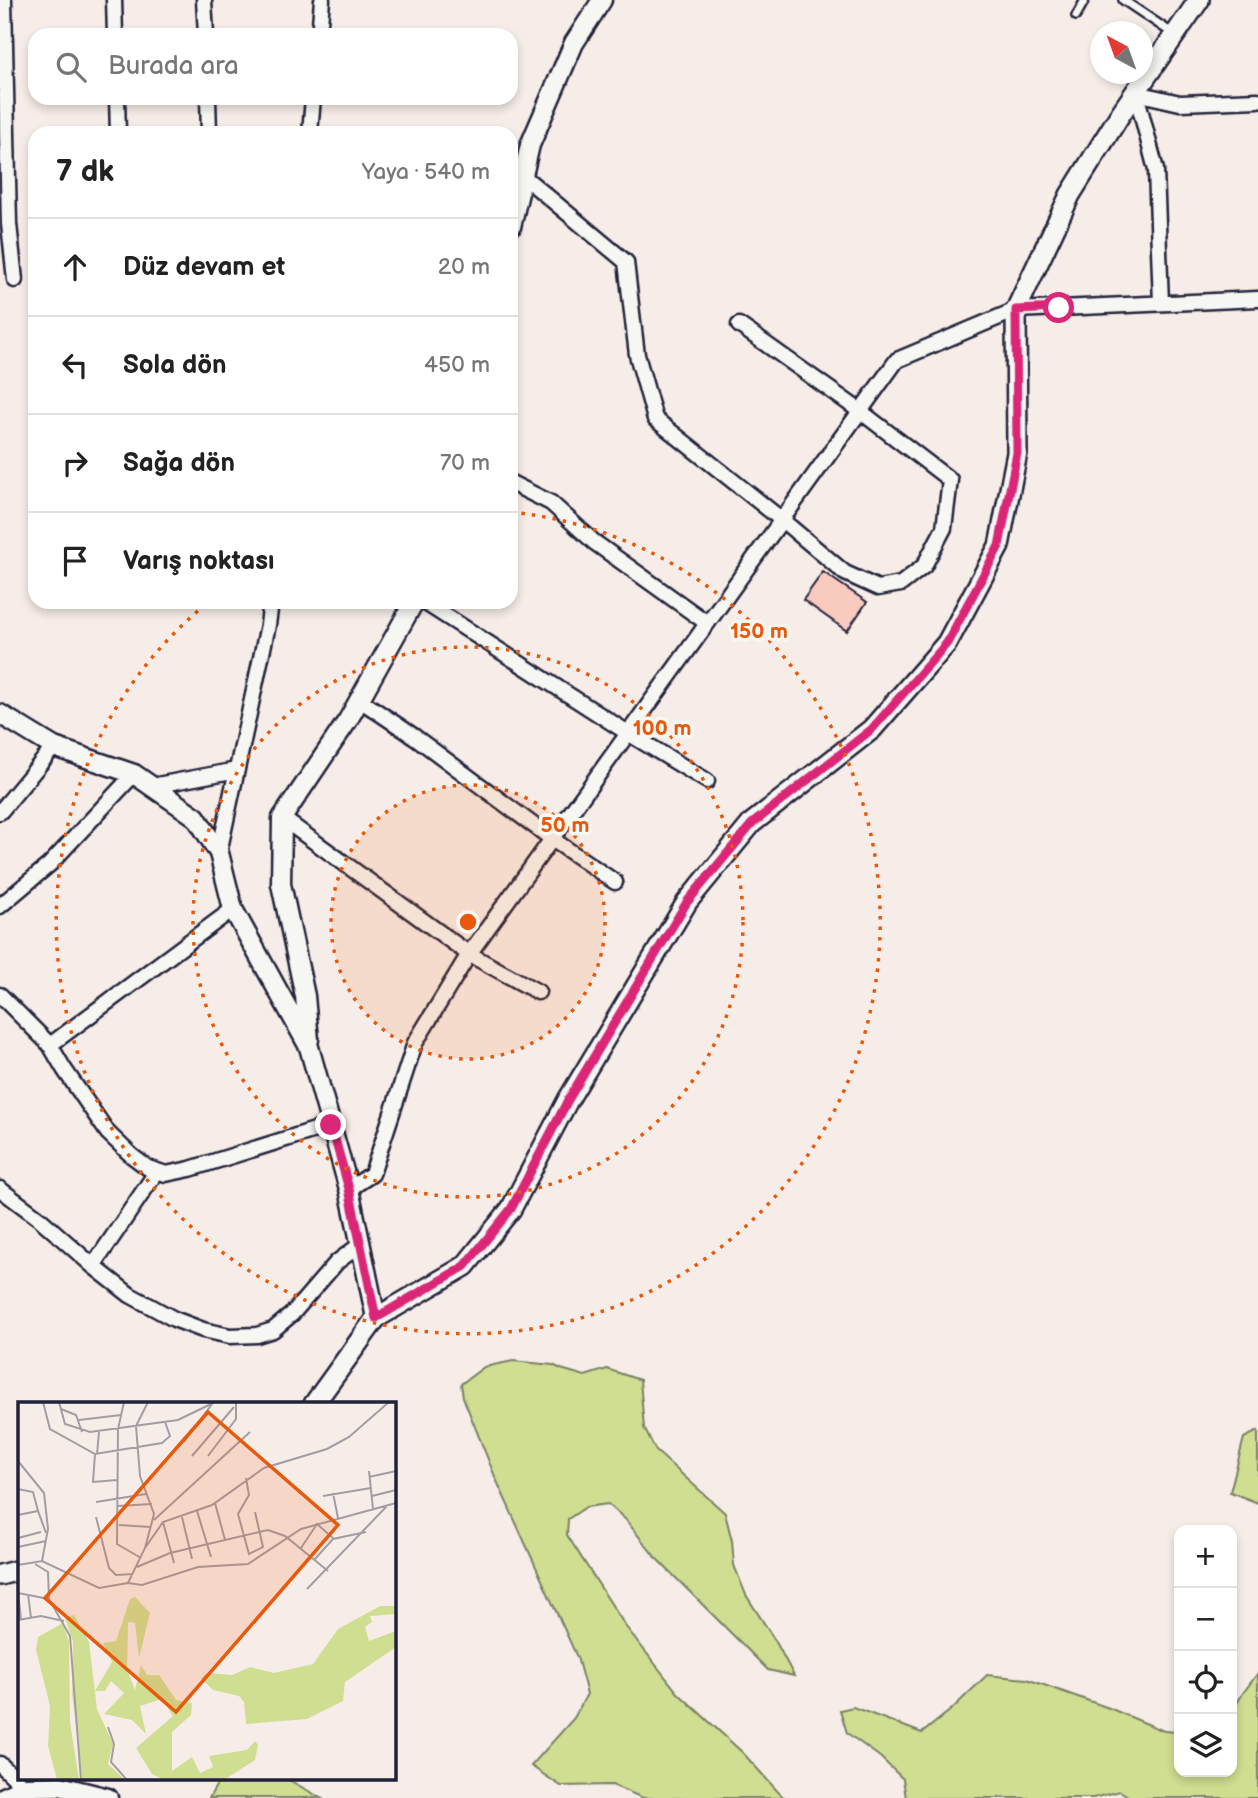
<!DOCTYPE html>
<html lang="tr">
<meta charset="utf-8">
<style>
:root{--surface:#fff;--page:#f2f2f2;--text:#222;--muted:#767676;--line:#e0e0e0}
body{margin:0;font-family:"Balsamiq Sans",sans-serif;background:var(--page);color:var(--text)}
.controls{position:absolute;right:21px;bottom:21px;display:grid;overflow:hidden;border-radius:14px;box-shadow:0 4px 10px #0003}
.controls button{width:63px;height:63px;display:grid;place-items:center;padding:0;border:0;border-bottom:2px solid var(--line);background:var(--surface);color:var(--text);font:35px sans-serif}
.compass{position:absolute;left:1090px;top:21px;width:63px;height:63px;border-radius:50%;background:var(--surface);box-shadow:0 4px 10px #0003;rotate:319deg}
.stop{position:absolute;width:21px;height:21px;margin:-16px;border:5px solid #db2777;border-radius:50%;background:#fff}
.stop.end{background:#db2777;border-color:#fff;box-shadow:0 2px 7px #0008}
.list{margin:0;padding:0;list-style:none}
h2{display:flex;justify-content:space-between;align-items:center;height:91px;margin:0;padding:0 28px;font-size:30px}
h2 small{font-size:23px;font-weight:400;color:var(--muted)}
.list li{display:grid;grid-template-columns:46px 1fr auto;gap:21px;align-items:center;box-sizing:border-box;height:98px;padding:0 28px;border-top:2px solid var(--line)}
.list b{display:block;font-size:26px;white-space:nowrap}
.list em{font-size:23px;font-style:normal;color:var(--muted)}
.icon{flex:none;width:38px;height:38px;fill:none;stroke:currentColor;stroke-width:2;stroke-linecap:round;stroke-linejoin:round}
.map{position:relative;flex:none;width:1258px;height:1798px;overflow:hidden}
.search{position:absolute;background:var(--surface);box-shadow:0 4px 10px #0003;left:28px;top:28px;width:490px;height:77px;display:flex;align-items:center;gap:18px;box-sizing:border-box;padding:0 24px;border-radius:21px;color:var(--muted);font-size:26px}
.panel{position:absolute;background:var(--surface);box-shadow:0 4px 10px #0003;left:28px;top:126px;width:490px;height:483px;border-radius:21px}
.map>svg:first-child{display:block}
.green{fill:#d0de91;stroke:#798066;stroke-width:2}
.building{fill:#f9cabe;stroke:#22223b;stroke-width:2}
.lines{fill:none;stroke-linecap:round;stroke-linejoin:round}
.service-casing{stroke:#22223b;stroke-width:12}
.minor-casing{stroke:#22223b;stroke-width:19}
.tertiary-casing{stroke:#22223b;stroke-width:23}
.secondary-casing{stroke:#22223b;stroke-width:24}
.service{stroke:#f6f6f2;stroke-width:7}
.minor{stroke:#f6f6f2;stroke-width:14}
.tertiary{stroke:#f6f6f2;stroke-width:18}
.secondary{stroke:#f6f6f2;stroke-width:19}
.route{stroke:#db2777;stroke-width:9}
.ring{fill:none;stroke:#e8590c;stroke-width:3.5;stroke-dasharray:3.5 7}
.inset-road{fill:none;stroke:#a29ca3;stroke-width:2}
.view{fill:#e8590c;fill-opacity:0.15;stroke:#e8590c;stroke-width:3.5}
.inset-edge{fill:none;stroke:#22223b;stroke-width:3.5}
.centre{fill:#e8590c;stroke:#f6f6f2;stroke-width:3.5}
.ring-label{font-size:21px;text-anchor:middle;font-weight:bold;fill:#e8590c;stroke:#f6f6f2;stroke-width:7;stroke-linejoin:round;paint-order:stroke}
</style>
<div class="map">
<svg width="1258" height="1798" viewBox="0 0 1258 1798">
<rect width="100%" height="100%" fill="#f7ede8"/>
<filter id="ink" filterUnits="userSpaceOnUse"><feTurbulence type="fractalNoise" baseFrequency=".0143" numOctaves="2"/><feDisplacementMap in="SourceGraphic" scale="14" xChannelSelector="R" yChannelSelector="G"/><feConvolveMatrix kernelMatrix="1 2 1 2 8 2 1 2 1" color-interpolation-filters="sRGB"/></filter>
<g filter="url(#ink)">
<path class="green" d="M513 1361 553 1365 561 1369 585 1376 607 1369 640 1380 644 1428 656 1451 725 1513 732 1541 734 1565 746 1595 776 1642 794 1676 768 1670 656 1558 625 1519 608 1504 586 1507 568 1519 567 1535 626 1627 678 1693 743 1753 781 1795 786 1798H643L612 1785 561 1786 531 1766 574 1718 587 1694 577 1657 496 1479 463 1397 461 1384 484 1367Z
M1258 1431V1503L1230 1492 1244 1438Z
M1258 1673V1798H1131L1120 1791 1093 1798H906L903 1779 880 1757 847 1733 840 1710 853 1707 922 1733 952 1709 987 1675 1027 1679 1109 1708 1164 1731 1179 1732V1772H1232V1712L1243 1693Z
M220 1779H287L321 1798H209Z"/>
<path class="building" d="M823 572 867 602 847 631 803 600Z"/>
<g class="lines">
<g class="service-casing">
<path id="service" d="M1123 0 1175 35
M1076 16 1085 0"/>
</g>
<g class="minor-casing">
<path id="minor" d="M4 0 9 224 15 280
M114 0 115 35
M204 0 206 35
M319 35 322 0
M117 98 118 133
M208 98 209 133
M310 133 313 98
M523 176 626 262 637 355 655 419 782 520 845 573 878 588 901 584 924 566 944 528 950 480 860 411 739 325
M1161 303 1156 170 1136 93 1180 103 1258 100
M511 483 551 503 594 542 707 623
M424 602 628 733 707 781
M360 700 415 737 552 839 615 882
M152 786 237 770
M0 812 54 747
M282 818 469 954 538 992
M219 853 268 625 271 602
M0 906 50 864 134 774
M0 995 50 1045 64 1069 108 1133 132 1156 148 1168 166 1174 190 1169 331 1125
M50 1045 233 909
M0 1189 40 1219 93 1266 130 1295 174 1319 203 1330 230 1336 257 1335 273 1330 292 1314 337 1262 361 1244
M349 1189 372 1174 415 1043 469 954 897 360 1016 310 1258 299
M93 1266 157 1171
M0 1764 24 1787"/>
</g>
<g class="tertiary-casing">
<path id="tertiary" d="M511 227 530 145 574 43 602 0
M0 714 54 747 134 774 196 817 219 853 233 909 309 1047 349 1189 376 1318
M309 1040 305 996 281 884 282 818 348 720 414 602
M2 1798 24 1787 60 1786 108 1798"/>
</g>
<g class="secondary-casing">
<path id="secondary" d="M314 1404 376 1318 465 1266 511 1209 568 1100 687 902 752 823 872 729 947 643 999 546 1017 453 1016 310 1070 195 1121 113 1199 0
M0 1575 19 1570"/>
</g>
<use href="#service" class="service"/>
<use href="#minor" class="minor"/>
<use href="#tertiary" class="tertiary"/>
<use href="#secondary" class="secondary"/>
</g>
</g>
<g class="lines" filter="url(#ink)">
<path class="route" d="M331 1125 349 1189 376 1318 465 1266 511 1209 568 1100 687 902 752 824 872 729 947 643 999 546 1017 453 1016 310 1059 308"/>
</g>
<circle cx="468" cy="922" r="137" fill="#e8590c" fill-opacity=".12"/>
<g class="ring">
<circle cx="468" cy="922" r="137"/>
<circle cx="468" cy="922" r="275"/>
<path d="M511 512A412 412 0 1 1 206 604"/>
</g>
<g transform="translate(18 1402)">
<rect width="378" height="378" fill="#f7ede8"/>
<path d="M117 195 132 211 121 256 117 221 110 220 109 267 117 288 123 263 129 273H141L158 298 174 301 173 313 154 330V369L174 355 182 371 195 365 191 354 229 348 237 339 240 343 237 358 206 378H146L134 372 118 346 155 314 144 297 122 304 128 332 114 318 86 312 106 291 93 279 87 289H77L94 260 85 241 98 239 112 197ZM362 204H378V212L352 214 354 220 347 225 351 239 378 229V245L327 280 325 299 289 317 228 322 226 300 221 294 195 288 183 276 189 271 214 273 232 265 256 271 295 262 320 227ZM56 213 71 240 79 307 95 342 90 362 107 378H64L54 291 55 240 47 216ZM45 221 51 240 52 320 61 378H39L30 344 32 304 18 248 20 235Z" fill="#d0de91"/>
<path class="inset-road" d="M25 0 32 27 77 52 144 41 152 34 147 20M41 0 47 22 72 30 160 18 197 0M53 0H81M106 0 100 27 99 142 123 156M43 7 58 13 64 30M61 18 103 13M166 40 194 2M77 52 75 80 99 78M79 52 81 30M174 54 216 5M190 54 218 17V0M0 59 26 91 30 127 24 159M351 69 355 107M351 75 378 69M228 76 231 93 220 112 231 152 245 145 237 110M0 87 15 90 20 109M315 91 320 116M305 94 353 86M354 94 378 88M78 100 128 92M197 101 207 138M99 104 134 102M179 109 193 155M0 113 20 109 28 131M78 115 91 166 98 173 115 172M164 115 174 157M136 118 232 30M145 120 156 161M101 123 132 125M0 136 23 130M0 145 28 139M127 146 145 120 194 103 246 66 309 47 331 35 371 0M283 146 299 122 315 136M297 157 315 137 348 130M17 162 30 170 31 197 52 234 63 378M0 163 24 159 81 186 110 181 124 183 180 165 230 162 283 127 378 101M119 165 152 151 250 128 267 134 310 169M110 181 127 146 136 112 122 74 118 24 130 0M289 187 370 103M10 192 13 216M3 217 0 191 31 197M0 218 23 214 46 219M90 325 96 342 93 360 109 378"/>
<path class="view" d="M190 10 320 123 158 310 27 196Z"/>
<rect width="378" height="378" class="inset-edge"/>
</g>
<circle cx="468" cy="922" r="10" class="centre"/>
<g class="ring-label">
<text x="759" y="638">150 m</text>
<text x="662" y="735">100 m</text>
<text x="565" y="832">50 m</text>
</g>
</svg>
<div class="controls">
<button>+</button>
<button>−</button>
<button><svg class="icon" aria-label="locate" viewBox="0 0 24 24"><circle cx="12" cy="12" r="6"/><path d="M12 2v4M12 18v4M2 12h4M18 12h4"/></svg></button>
<button><svg class="icon" aria-label="layers" viewBox="0 0 24 24"><path d="M12 4l9 5-9 5-9-5zM3 14l9 5 9-5"/></svg></button>
</div>
<svg class="compass" viewBox="-18 -18 36 36"><path d="M0-13l5 13h-10z" fill="#e53935"/><path d="M0 13l5-13h-10z" fill="#767676"/></svg>
<div class="stop" style="left:1059px;top:308px"></div>
<div class="stop end" style="left:331px;top:1125px"></div>
<div class="search"><svg class="icon" aria-label="search" viewBox="0 0 24 24"><circle cx="10" cy="10" r="6"/><path d="M15 15l6 6"/></svg>Burada ara</div>
<section class="panel">
<h2>7 dk<small>Yaya · 540 m</small></h2>
<ul class="list">
<li><svg class="icon" aria-label="ahead" viewBox="0 0 24 24"><path d="M12 20V5M6 11l6-6 6 6"/></svg><div><b>Düz devam et</b></div><em>20 m</em></li>
<li><svg class="icon" aria-label="left" viewBox="0 0 24 24"><path d="M17 20v-9H6M10 6l-5 5 5 5"/></svg><div><b>Sola dön</b></div><em>450 m</em></li>
<li><svg class="icon" aria-label="right" viewBox="0 0 24 24"><path d="M7 20v-9h11M14 6l5 5-5 5"/></svg><div><b>Sağa dön</b></div><em>70 m</em></li>
<li><svg class="icon" aria-label="arrive" viewBox="0 0 24 24"><path d="M6 21V4h12l-3 4 3 4H6"/></svg><div><b>Varış noktası</b></div></li>
</ul>
</section>
</div>
